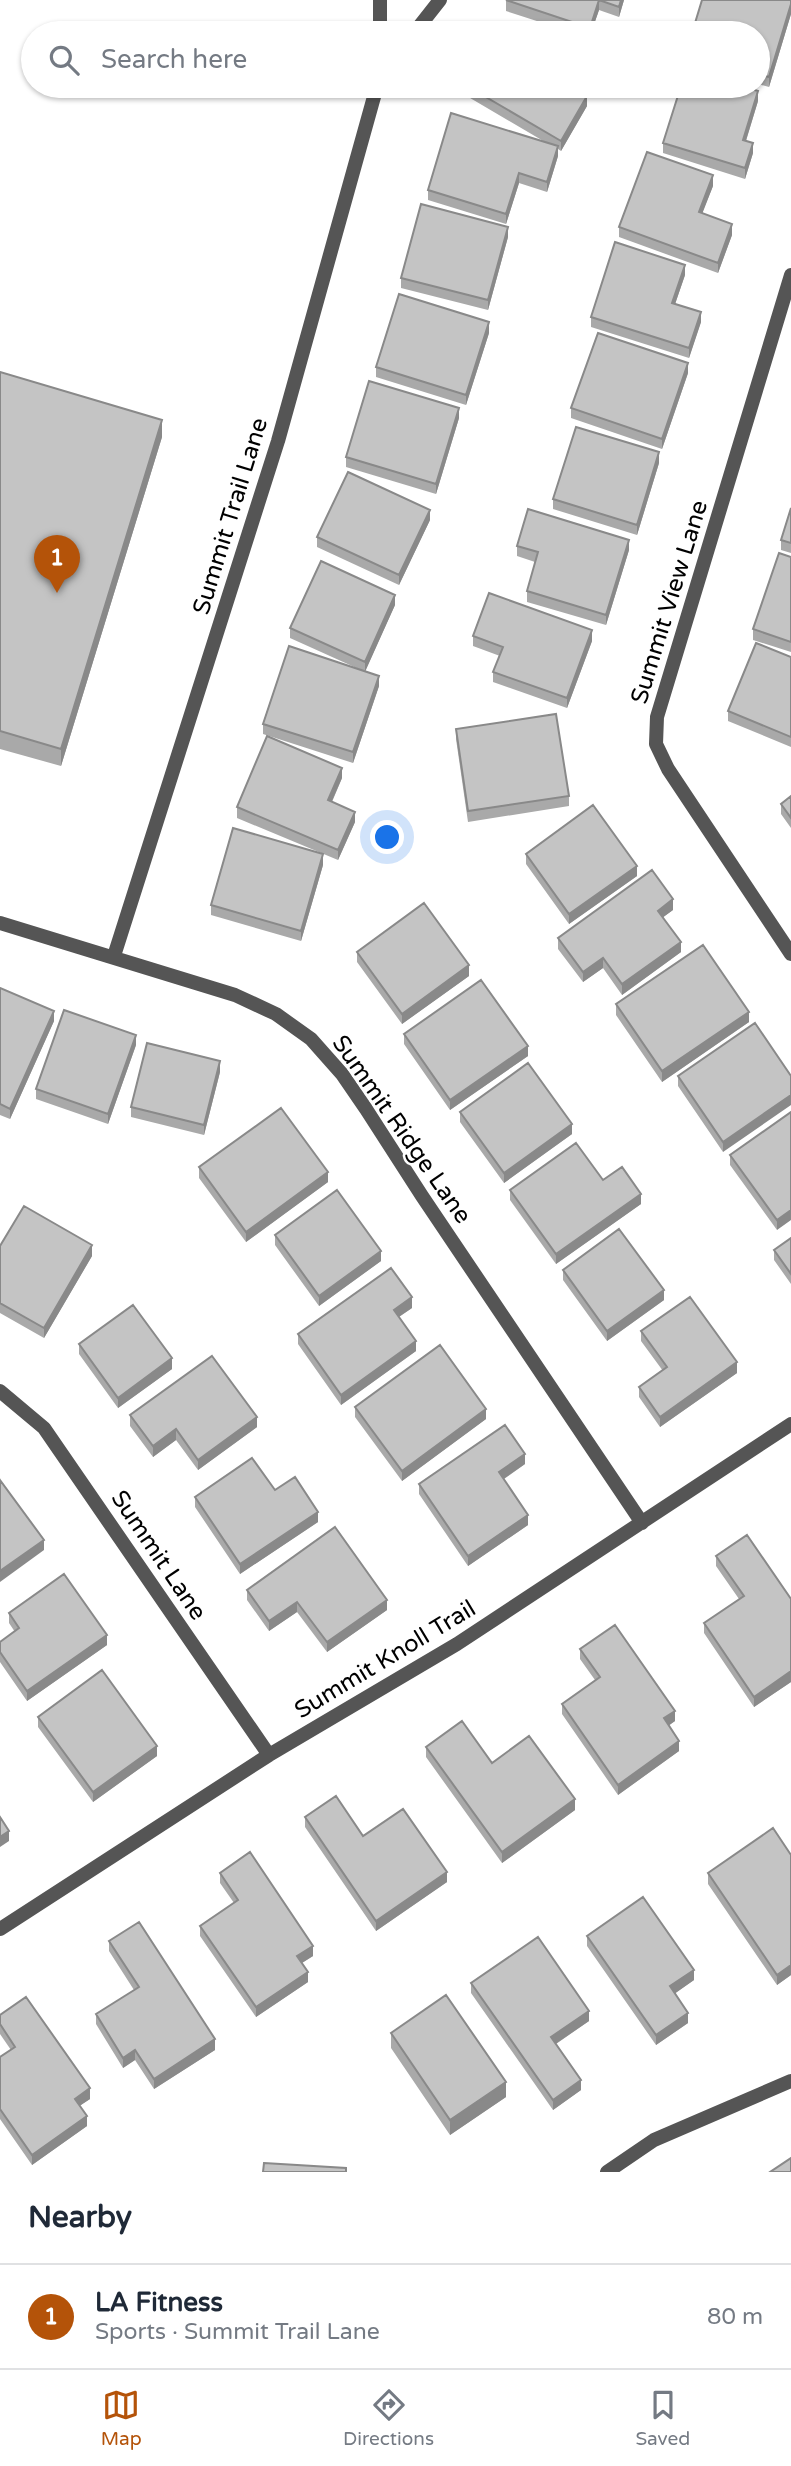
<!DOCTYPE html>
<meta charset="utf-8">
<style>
:root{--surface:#fff;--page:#f6f6f7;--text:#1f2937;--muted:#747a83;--line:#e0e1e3;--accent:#b45309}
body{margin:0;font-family:"Varela Round",sans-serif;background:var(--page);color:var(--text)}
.you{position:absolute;left:388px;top:838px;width:24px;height:24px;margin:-18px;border:5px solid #fff;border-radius:50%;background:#1a73e8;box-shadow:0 0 0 10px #1a73e833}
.badge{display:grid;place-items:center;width:46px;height:46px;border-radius:50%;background:var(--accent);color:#fff;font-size:23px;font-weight:700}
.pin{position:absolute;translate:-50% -58px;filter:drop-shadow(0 2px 4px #0008)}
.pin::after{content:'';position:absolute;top:37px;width:24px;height:21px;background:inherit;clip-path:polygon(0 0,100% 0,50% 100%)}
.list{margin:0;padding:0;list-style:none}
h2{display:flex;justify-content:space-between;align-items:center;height:91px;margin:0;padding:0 28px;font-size:30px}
h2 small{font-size:23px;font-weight:400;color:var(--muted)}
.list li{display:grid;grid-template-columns:46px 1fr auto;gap:21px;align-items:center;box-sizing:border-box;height:105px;padding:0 28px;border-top:2px solid var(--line)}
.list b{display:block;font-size:26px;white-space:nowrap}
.list p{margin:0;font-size:23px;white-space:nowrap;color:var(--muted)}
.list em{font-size:23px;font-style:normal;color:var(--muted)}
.icon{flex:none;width:38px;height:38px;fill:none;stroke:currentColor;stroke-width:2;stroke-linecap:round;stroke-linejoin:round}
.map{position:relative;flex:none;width:791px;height:2172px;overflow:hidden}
.search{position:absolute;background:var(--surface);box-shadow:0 2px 5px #0004;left:21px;right:21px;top:21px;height:77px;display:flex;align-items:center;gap:18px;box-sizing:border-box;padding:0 24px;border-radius:38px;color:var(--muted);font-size:26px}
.sheet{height:196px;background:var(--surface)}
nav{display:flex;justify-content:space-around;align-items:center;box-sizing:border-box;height:98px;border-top:2px solid var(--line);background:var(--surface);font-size:19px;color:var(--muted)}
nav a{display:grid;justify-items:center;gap:4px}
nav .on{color:var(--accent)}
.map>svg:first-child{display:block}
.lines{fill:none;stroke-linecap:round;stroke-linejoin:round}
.street{stroke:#555;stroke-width:14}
.wall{fill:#a9a9a9}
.shaded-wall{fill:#898989}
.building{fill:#c4c4c4;stroke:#898989;stroke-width:2}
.labels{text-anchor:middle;stroke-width:5;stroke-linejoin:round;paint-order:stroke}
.street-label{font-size:24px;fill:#000;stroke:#fff}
</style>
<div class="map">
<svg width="791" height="2172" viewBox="0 0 791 2172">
<rect width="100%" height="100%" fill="#fff"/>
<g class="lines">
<path class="street" d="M380 0V33
M414 33 440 0
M791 275 657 717 656 744 668 769 791 954
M0 923 235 995 276 1014 311 1039 342 1074 366 1109 422 1196 642 1523
M114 956 278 441 377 86
M0 1391 44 1428 269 1755
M0 1929 269 1755 457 1644 791 1424
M607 2172 654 2140 791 2081"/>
</g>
<path class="wall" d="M506 0H624L619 17 599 10 591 33H574L506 11Z
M791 0V14L769 87 758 84V33Z
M465 86H570L587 106 561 151 558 149V156L547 192 519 183 506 224 428 200V190L545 142 465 95Z
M758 101 746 141 753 153 745 179 663 153V143Z
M713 186 702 213 732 235 718 273 619 237V227Z
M508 237 488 310 401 288V278Z
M685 275 675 304 701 322 689 358 591 327V317Z
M489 333 466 405 376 377V367Z
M0 372 162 437 61 766 0 749Z
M688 373 662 449 571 418V408Z
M459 418 436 494 346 467V457Z
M659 463 637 535 553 509V499Z
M791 508V553L781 550V540Z
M430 520 399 585 317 547V537Z
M517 546 629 550 606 625 527 602V591L535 562 517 556Z
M791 557V652L753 640V629Z
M395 605 365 671 379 686 353 763 263 734V724L361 670 290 638V628Z
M473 636 592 641 567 708 493 682V672L500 656 473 646Z
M791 657V747L728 721V711Z
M456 729 569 796V806L468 822 456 739Z
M342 778 332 802 355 822 338 860 237 818V807Z
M791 796V828L781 814V804Z
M526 854 637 876 569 924 526 864Z
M323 865 301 941 211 915V905Z
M673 910 663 917 681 952 622 995 603 968 583 982 558 949V938Z
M357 952 469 976 402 1024 357 962Z
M0 988 54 1021 10 1119 0 1115Z
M616 1004 749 1022 662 1082 616 1015Z
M755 1023 723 1152 678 1086V1076Z
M404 1034 528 1056 450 1110 404 1044Z
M136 1045 108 1124 36 1099V1089Z
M220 1072 204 1135 131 1117V1107Z
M460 1112 572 1134 504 1183 460 1122Z
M791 1112 777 1230 730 1165V1155Z
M199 1167 328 1182 246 1242 199 1178Z
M603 1180 641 1204 556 1264 510 1200V1190Z
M275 1235 381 1261 319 1306 275 1245Z
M791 1238V1284L774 1260V1250Z
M0 1246 92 1256 44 1338 0 1313Z
M563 1270 664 1300 607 1341 563 1280Z
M412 1308 399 1317 416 1351 341 1405 298 1344V1334Z
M641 1331 737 1373 660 1427 639 1397V1387L663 1371 641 1341Z
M79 1344 172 1369 118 1408 79 1354Z
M355 1407 486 1419 402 1481 355 1417Z
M130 1415 257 1427 198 1470 176 1440 153 1457 130 1426Z
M525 1464 504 1479 528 1525 468 1566 419 1494V1484Z
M275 1490 318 1522 240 1574 195 1507V1497Z
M716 1556 791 1599V1682L754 1707 704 1633V1623L739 1599 716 1566Z
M247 1590 387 1610 327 1652 297 1612 269 1631 247 1600Z
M9 1613 107 1645 27 1701 0 1662V1642L15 1632 9 1623Z
M580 1649 675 1721 669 1725 679 1751 618 1795 562 1714V1704L595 1680 580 1659Z
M38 1717 157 1756 93 1802 38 1727Z
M426 1747 492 1763 575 1810 502 1863 426 1757Z
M305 1817 363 1836 447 1882 376 1931 305 1827Z
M791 1855V1975L777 1985 708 1884V1873Z
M220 1873 313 1956 302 1963 308 1982 256 2017 200 1936V1926L234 1903 220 1883Z
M587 1936 694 1980 675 1993 688 2023 656 2045 587 1946Z
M109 1941 215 2050 154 2089 135 2060 123 2068 96 2024V2014L134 1990 109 1951Z
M471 1983 589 2021 556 2044 581 2090 553 2110 471 1993Z
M0 2015 90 2099 79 2106 87 2126 32 2165 0 2119V2057L11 2050 0 2034Z
M391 2033 506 2097 450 2135 391 2048Z"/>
<path class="shaded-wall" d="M599 0V10L591 33H590V28Z
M621 0H624L619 17V7Z
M791 4V14L769 87V77Z
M758 91V101L743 150V140Z
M587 96V106L561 151V141Z
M753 143V153L745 179V168Z
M558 146V156L547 192V182Z
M519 173V183L506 224V214Z
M713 175V186L699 222V212Z
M732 224V235L718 273V263Z
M508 227V237L488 310V300Z
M685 265V275L672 313V303Z
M701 312V322L689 358V348Z
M489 322V333L466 405V395Z
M688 363V373L662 449V439Z
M459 408V418L436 494V484Z
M162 420V437L61 766V749Z
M659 452V463L637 535V525Z
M430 510V520L399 585V575Z
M629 540V550L606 625V615Z
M395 595V605L365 672V662Z
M592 630V641L567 708V698Z
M379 676V686L353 763V752Z
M342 768V778L328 810V800Z
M355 812V822L338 860V850Z
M323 854V865L301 941V931Z
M637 866V876L569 924V914Z
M673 899V910L658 921V911Z
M681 942V952L622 995V984Z
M603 958V968L583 982V972Z
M469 965V976L402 1024V1014Z
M54 1011V1021L10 1119V1109Z
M749 1012V1022L662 1082V1071Z
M136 1035V1045L108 1124V1114Z
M528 1046V1056L450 1110V1100Z
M220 1061V1072L204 1135V1125Z
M791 1095V1105L723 1152V1142Z
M572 1124V1134L504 1183V1173Z
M328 1172V1182L246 1242V1232Z
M641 1194V1204L556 1264V1254Z
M791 1210V1220L777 1230V1220Z
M92 1245V1256L44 1338V1328Z
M381 1251V1261L319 1306V1296Z
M664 1290V1300L607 1341V1331Z
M412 1297V1308L394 1320V1310Z
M416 1341V1351L341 1405V1395Z
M172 1358V1369L118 1408V1398Z
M737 1362V1373L660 1427V1417Z
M486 1409V1419L402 1481V1471Z
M257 1417V1427L198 1470V1460Z
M176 1429V1440L153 1457V1446Z
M525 1454V1464L499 1482V1472Z
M318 1512V1522L240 1574V1564Z
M528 1515V1525L468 1566V1556Z
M44 1540V1550L0 1582V1571Z
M387 1600V1610L327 1652V1642Z
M297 1602V1612L269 1631V1621Z
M107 1635V1645L27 1701V1691Z
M791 1671V1682L754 1707V1697Z
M675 1711V1721L664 1729V1718Z
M679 1741V1751L618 1795V1785Z
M157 1746V1756L93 1802V1792Z
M575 1799V1810L502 1863V1852Z
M9 1831V1841L0 1847V1837Z
M447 1872V1882L376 1931V1921Z
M313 1946V1956L297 1966V1956Z
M791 1965V1975L777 1985V1975Z
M694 1970V1980L670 1997V1986Z
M308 1972V1982L256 2017V2007Z
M589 2011V2021L551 2047V2037Z
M688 2013V2023L656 2045V2035Z
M215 2039V2050L154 2089V2079Z
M135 2050V2060L123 2068V2058Z
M581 2080V2090L553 2110V2100Z
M506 2082V2097L450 2135V2120Z
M90 2088V2099L75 2109V2099Z
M87 2116V2126L32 2165V2155Z"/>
<path class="building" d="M506 0H621L619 7 599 0 590 28Z
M702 0H791V4L769 77 758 74V33H692Z
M501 24 517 33H496Z
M467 86H570L587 96 561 141Z
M681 86H741L758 91 743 140 753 143 745 168 663 143Z
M451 113 558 146 547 182 519 173 506 214 428 190Z
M647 152 713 175 699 212 732 224 718 263 619 227Z
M421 204 508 227 488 300 401 278Z
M615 242 685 265 672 303 701 312 689 348 591 317Z
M399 294 489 322 466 395 376 367Z
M598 333 688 363 662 439 571 408Z
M0 372 162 420 61 749 0 731Z
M369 381 459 408 436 484 346 457Z
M576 427 659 452 637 525 553 499Z
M348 472 430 510 399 575 317 537Z
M791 508V543L781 540Z
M528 509 629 540 606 615 527 591 538 552 517 546Z
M779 553 791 557V642L753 629Z
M321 561 395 595 365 662 290 628Z
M489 593 592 630 567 698 493 672 503 647 473 636Z
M756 643 791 657V737L728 711Z
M289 646 379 676 353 752 263 724Z
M556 714 569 796 468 811 456 729Z
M267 736 342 768 328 800 355 812 338 850 237 807Z
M791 796V818L781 804Z
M593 805 637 866 569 914 526 854Z
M233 828 323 854 301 931 211 905Z
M652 870 673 899 658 911 681 942 622 984 603 958 583 972 558 938Z
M424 903 469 965 402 1014 357 952Z
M703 945 749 1012 662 1071 616 1004Z
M481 980 528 1046 450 1100 404 1034Z
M0 988 54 1011 10 1109 0 1104Z
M64 1010 136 1035 108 1114 36 1089Z
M755 1023 791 1076V1095L723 1142 678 1076Z
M147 1043 220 1061 204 1125 131 1107Z
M528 1063 572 1124 504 1173 460 1112Z
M281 1108 328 1172 246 1232 199 1167Z
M791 1112V1210L777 1220 730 1155Z
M576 1143 603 1180 622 1167 641 1194 556 1254 510 1190Z
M337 1190 381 1251 319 1296 275 1235Z
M24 1206 92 1245 44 1328 0 1303V1246Z
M619 1229 664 1290 607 1331 563 1270Z
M791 1238V1274L774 1250Z
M391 1268 412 1297 394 1310 416 1341 341 1395 298 1334Z
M690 1297 737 1362 660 1417 639 1387 667 1367 641 1331Z
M133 1305 172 1358 118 1398 79 1344Z
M440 1345 486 1409 402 1471 355 1407Z
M212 1356 257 1417 198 1460 176 1429 153 1446 130 1415Z
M505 1425 525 1454 499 1472 528 1515 468 1556 419 1484Z
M252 1458 275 1490 295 1477 318 1512 240 1564 195 1497Z
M0 1480 44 1540 0 1571Z
M335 1527 387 1600 327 1642 297 1602 269 1621 247 1590Z
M747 1535 791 1599V1671L754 1697 704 1623 744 1596 716 1556Z
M64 1574 107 1635 27 1691 0 1652V1642L19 1628 9 1613Z
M615 1625 675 1711 664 1718 679 1741 618 1785 562 1704 600 1677 580 1649Z
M102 1670 157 1746 93 1792 38 1717Z
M462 1721 492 1763 529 1736 575 1799 502 1852 426 1747Z
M336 1796 363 1836 403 1809 447 1872 376 1921 305 1817Z
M0 1817 9 1831 0 1837Z
M773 1828 791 1855V1965L777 1975 708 1873Z
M250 1852 313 1946 297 1956 308 1972 256 2007 200 1926 238 1900 220 1873Z
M643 1897 694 1970 670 1986 688 2013 656 2035 587 1936Z
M139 1922 215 2039 154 2079 135 2050 123 2058 96 2014 139 1987 109 1941Z
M538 1937 589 2011 551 2037 581 2080 553 2100 471 1983Z
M446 1995 506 2082 450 2120 391 2033Z
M26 1997 90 2088 75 2099 87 2116 32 2155 0 2109V2057L15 2047 0 2024V2015Z
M791 2158V2172H770Z
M264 2163 346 2168V2172H263Z"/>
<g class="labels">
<g class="street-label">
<text transform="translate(230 516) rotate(-73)" y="8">Summit Trail Lane</text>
<text transform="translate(669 602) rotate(-73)" y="8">Summit View Lane</text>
<text transform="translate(402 1129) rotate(55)" y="8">Summit Ridge Lane</text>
<text transform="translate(159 1555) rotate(56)" y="8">Summit Lane</text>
<text transform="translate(385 1659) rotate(-31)" y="8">Summit Knoll Trail</text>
</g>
</g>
</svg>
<div class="you"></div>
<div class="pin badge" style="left:57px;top:593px">1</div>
<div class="search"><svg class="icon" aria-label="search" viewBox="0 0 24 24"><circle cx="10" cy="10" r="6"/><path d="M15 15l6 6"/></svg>Search here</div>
</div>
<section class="sheet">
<h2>Nearby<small></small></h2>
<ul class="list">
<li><span class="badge">1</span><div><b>LA Fitness</b><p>Sports · Summit Trail Lane</p></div><em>80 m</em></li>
</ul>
</section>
<nav>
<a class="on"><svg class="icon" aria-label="map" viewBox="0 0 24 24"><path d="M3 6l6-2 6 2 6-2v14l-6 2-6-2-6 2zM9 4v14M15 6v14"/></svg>Map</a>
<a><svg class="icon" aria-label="directions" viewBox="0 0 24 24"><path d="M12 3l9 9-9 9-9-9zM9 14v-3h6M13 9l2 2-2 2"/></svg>Directions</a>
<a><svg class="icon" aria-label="saved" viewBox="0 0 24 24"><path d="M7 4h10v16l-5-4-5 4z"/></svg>Saved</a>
</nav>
